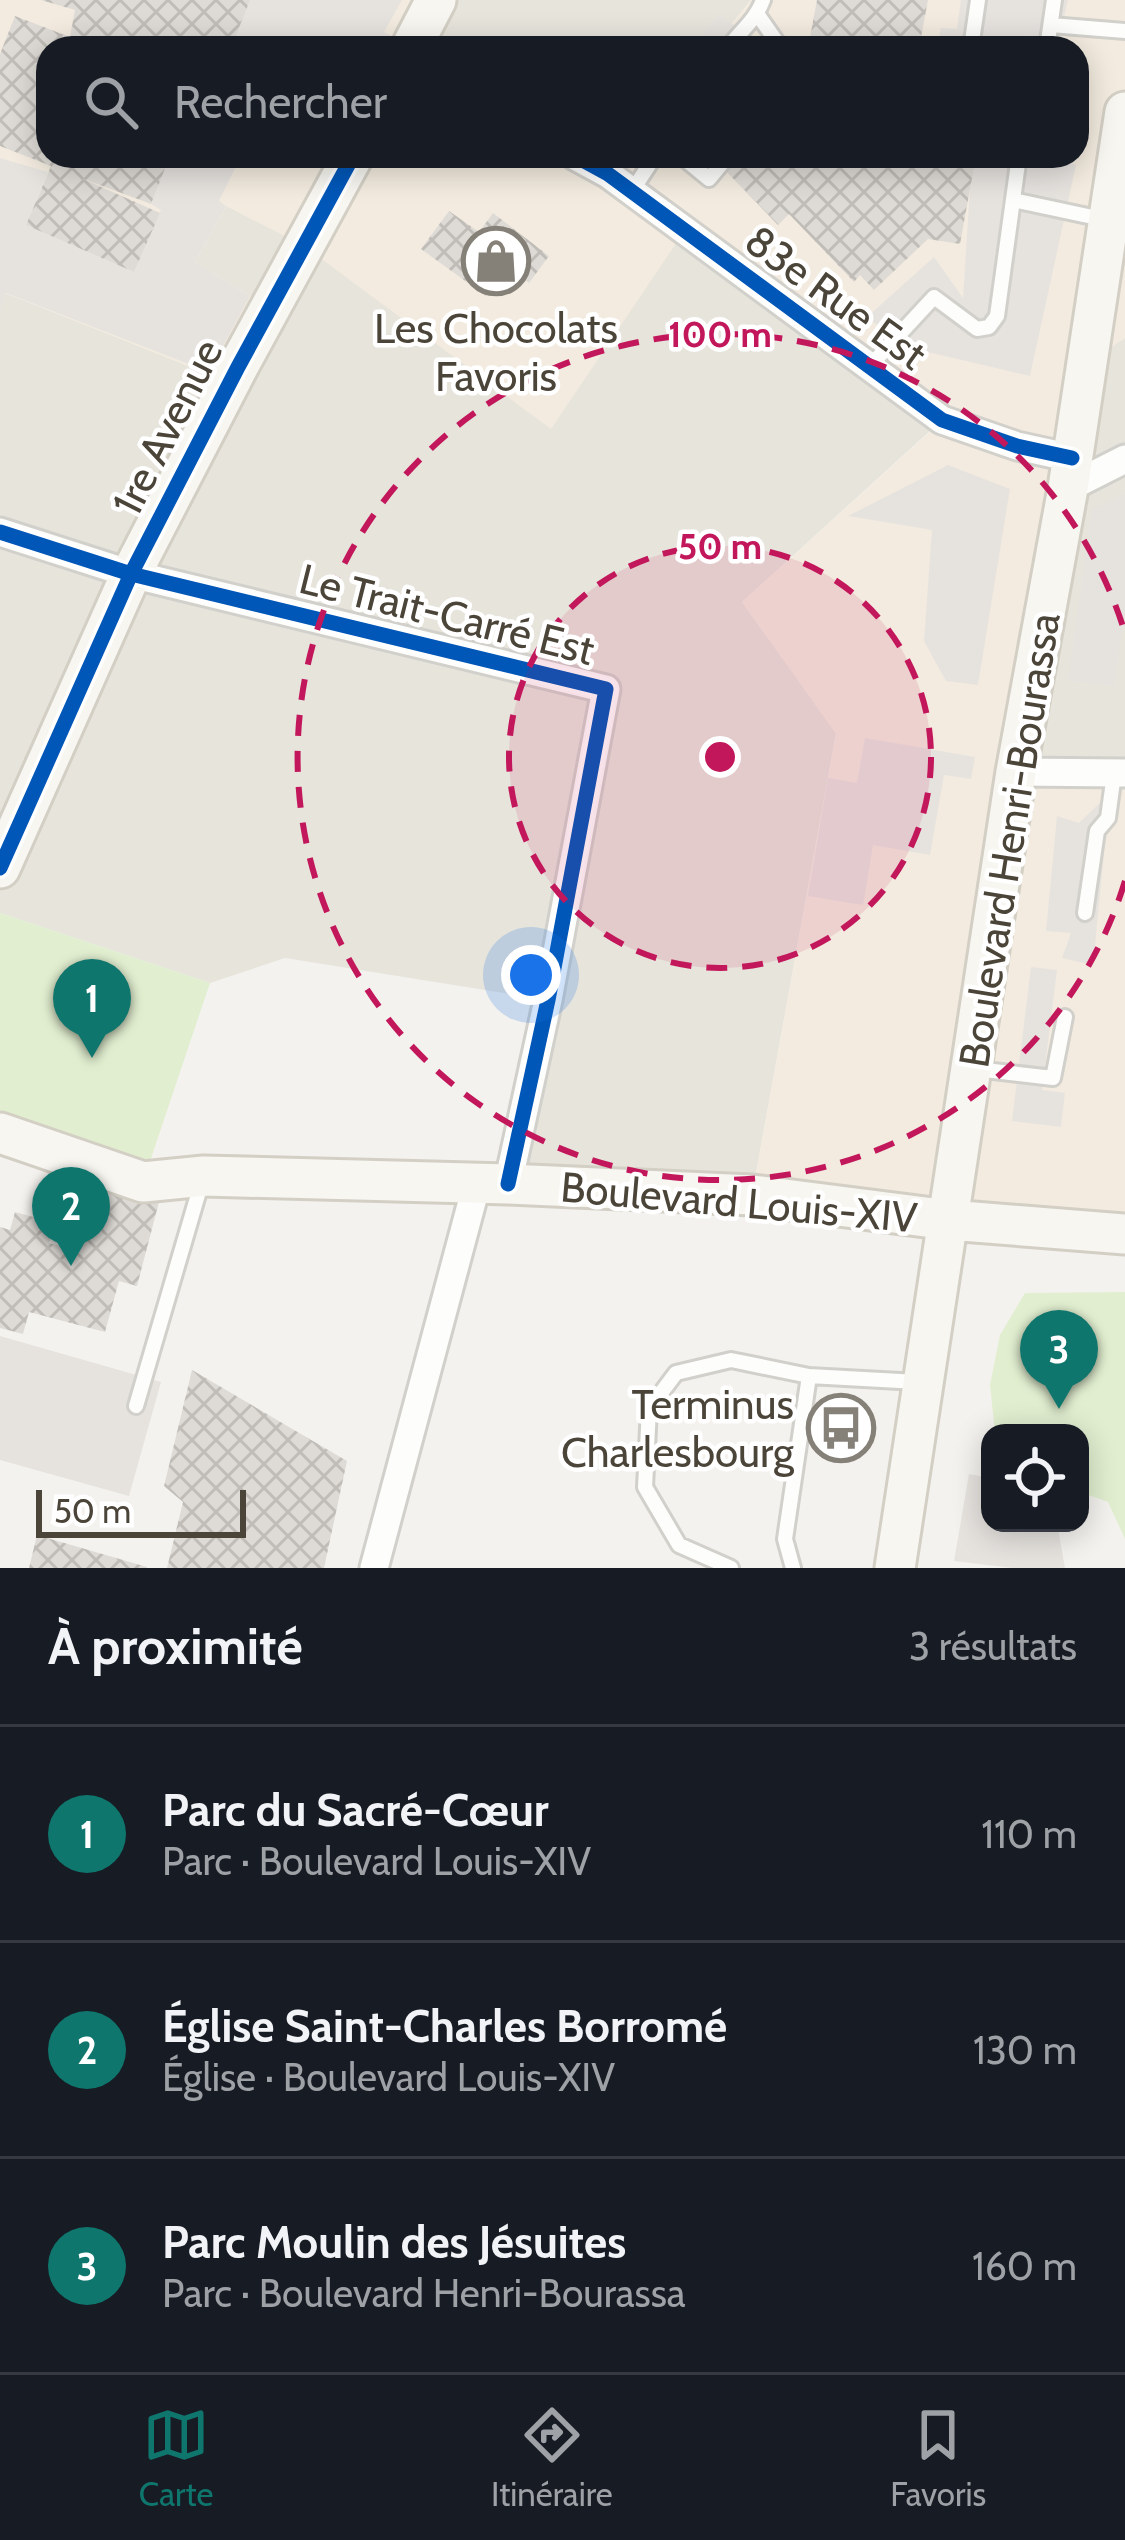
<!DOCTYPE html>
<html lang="fr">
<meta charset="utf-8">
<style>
:root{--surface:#171b24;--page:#20242c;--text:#f1f3f6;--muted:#9ea1a6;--line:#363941;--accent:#0f766e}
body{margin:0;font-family:Cabin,sans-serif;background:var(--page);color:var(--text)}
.controls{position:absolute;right:36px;bottom:36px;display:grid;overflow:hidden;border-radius:24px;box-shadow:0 6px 30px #0003}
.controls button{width:108px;height:108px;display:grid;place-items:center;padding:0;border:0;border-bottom:3px solid var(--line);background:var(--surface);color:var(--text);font:60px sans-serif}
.scale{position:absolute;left:36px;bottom:30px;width:210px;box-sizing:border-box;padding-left:12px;border:6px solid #4b4439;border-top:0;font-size:33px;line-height:42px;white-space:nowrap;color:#4b4439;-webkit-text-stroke:9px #fff;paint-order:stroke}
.you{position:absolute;left:531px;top:975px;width:42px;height:42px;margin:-30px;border:9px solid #fff;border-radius:50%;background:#1a73e8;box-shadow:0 0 0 18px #1a73e833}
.badge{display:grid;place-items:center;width:78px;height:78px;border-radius:50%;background:var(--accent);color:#fff;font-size:39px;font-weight:700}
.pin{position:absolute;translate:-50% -99px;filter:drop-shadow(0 3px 6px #0008)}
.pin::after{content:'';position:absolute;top:63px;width:42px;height:36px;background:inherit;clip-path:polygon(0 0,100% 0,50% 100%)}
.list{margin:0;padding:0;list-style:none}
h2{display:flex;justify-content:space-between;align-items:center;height:156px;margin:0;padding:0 48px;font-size:51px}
h2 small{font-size:39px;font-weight:400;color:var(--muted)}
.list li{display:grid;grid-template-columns:78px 1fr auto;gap:36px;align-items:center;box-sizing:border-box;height:216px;padding:0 48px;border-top:3px solid var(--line)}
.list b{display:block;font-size:45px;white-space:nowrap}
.list p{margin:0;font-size:39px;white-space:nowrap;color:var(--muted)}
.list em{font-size:39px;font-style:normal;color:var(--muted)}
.icon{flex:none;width:66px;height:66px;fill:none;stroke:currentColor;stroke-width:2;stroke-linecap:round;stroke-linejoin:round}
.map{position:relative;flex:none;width:1125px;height:1568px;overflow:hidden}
.search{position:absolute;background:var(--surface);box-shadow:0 6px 30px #0003;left:36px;right:36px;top:36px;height:132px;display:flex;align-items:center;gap:30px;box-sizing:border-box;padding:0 42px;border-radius:36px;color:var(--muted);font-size:45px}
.sheet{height:804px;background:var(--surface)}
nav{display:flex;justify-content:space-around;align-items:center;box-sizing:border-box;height:168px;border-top:3px solid var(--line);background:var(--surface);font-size:33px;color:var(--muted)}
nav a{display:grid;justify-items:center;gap:6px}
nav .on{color:var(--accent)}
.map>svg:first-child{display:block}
.residential{fill:#e7e4dc}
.commercial{fill:#f3ebdf}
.park{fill:#e1eecf}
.parking{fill:#e6e3df}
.building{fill:url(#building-cross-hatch)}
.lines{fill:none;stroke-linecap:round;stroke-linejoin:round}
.lane-casing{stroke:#d2d0cb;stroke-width:20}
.street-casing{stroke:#d2d0cb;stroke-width:33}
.secondary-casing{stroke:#d3cfc5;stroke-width:45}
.lane{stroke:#fdfdfc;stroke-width:14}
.street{stroke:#fdfdfc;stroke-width:27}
.secondary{stroke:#f7f6f1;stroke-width:39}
.cycleway-casing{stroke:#fff;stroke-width:22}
.cycleway{stroke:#0057b8;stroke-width:15}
.ring{fill:none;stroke:#c2185b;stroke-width:6;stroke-dasharray:21 15}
.labels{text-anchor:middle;stroke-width:9;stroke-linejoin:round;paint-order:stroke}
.street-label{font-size:42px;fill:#4b4439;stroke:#fff}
.poi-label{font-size:42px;fill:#4b4439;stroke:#fff}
.centre{fill:#c2185b;stroke:#fff;stroke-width:6}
.ring-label{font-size:36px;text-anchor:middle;font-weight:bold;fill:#c2185b;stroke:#fff;stroke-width:9;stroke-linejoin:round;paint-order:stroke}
</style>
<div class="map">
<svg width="1125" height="1568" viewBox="0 0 1125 1568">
<defs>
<pattern id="building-cross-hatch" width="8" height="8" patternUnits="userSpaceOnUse" patternTransform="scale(3)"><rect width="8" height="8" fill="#dedbd6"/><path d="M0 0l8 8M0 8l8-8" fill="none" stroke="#c0bdb8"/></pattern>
</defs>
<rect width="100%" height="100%" fill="#f4f2ee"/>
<path class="residential" d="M436 0H751L712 48H411Z
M226 206 685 230 942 420 742 602 836 733 752 1195 508 1184 547 1000 285 958 210 983 0 913V310L5 293 230 382 195 262Z
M1125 338V773L1016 772 1086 363Z"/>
<path class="commercial" d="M0 0H436L411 48H48V156H575L608 174 623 156H1077V48H712L751 0H1125V338L1086 364 1016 771 1125 773V1234L752 1195 836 734 742 602 942 421 685 230 551 429 304 246 226 206 195 262 270 308 230 383 6 293 0 310Z"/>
<path class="park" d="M0 913 210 983 143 1182 0 1133Z
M1125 1292V1539L1108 1502 1080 1492V1433H995L990 1385 1000 1335 1025 1293Z"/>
<path class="parking" d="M249 0H402L384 32 396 38 391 48H231Z
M961 0H1068L1057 48H936L941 28 957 29Z
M719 14 765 48H691Z
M170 156H241L219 201 226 206 195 262 250 296 209 372 6 293 0 310V158L48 172 26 225 134 272 161 210 151 204Z
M972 156H1053L1076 165 1030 376 919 350 866 318 934 257 963 298Z
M948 465 1010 489 978 685 946 681 924 641 932 530 848 516Z
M1125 494V613L1114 686 1068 680 1092 509Z
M865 738 975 757 971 779 944 775 930 855 873 845 863 905 808 896 828 778 857 783Z
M1110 793 1093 965 1062 958 1071 933 1046 931 1057 816 1079 823Z
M1031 967 1057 970 1042 1090 1065 1093 1061 1127 1012 1121Z
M0 1336 161 1382 129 1496 0 1460Z
M969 1474 990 1478V1523H1057L1065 1568H1012L954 1561Z"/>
<path class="building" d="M41 0H250L231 48H48V156H170L151 204 81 178 160 213 134 272 26 225 51 166 0 146V54L15 16 70 37 75 10Z
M817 0H928L919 48H808Z
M738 156H976L960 244 928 239 874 290 860 275 854 282 789 214 778 225 724 169Z
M449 211 479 232 493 213 549 256 529 283 507 266 486 296 421 249Z
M95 1185 159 1202 137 1286 119 1281 105 1332 29 1312 23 1334 0 1328V1227L10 1230 15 1212 55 1223 49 1243 78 1251Z
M192 1370 347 1461 324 1568H167L183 1502 164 1486Z
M37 1535 147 1567V1568H29Z"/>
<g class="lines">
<g class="lane-casing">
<path id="lane" d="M758 15 781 48
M1051 25 1125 31
M728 48C740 31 756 20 763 0
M971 48 978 0
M1047 48 1054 0
M681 156 709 179 728 156
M632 191 655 156
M1013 200 1102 219
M870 366 934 297 977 329 989 327 997 316 1019 156
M1085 913 1097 831 1108 818 1114 774
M976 1069 1053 1078 1065 1017
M136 1406 202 1181
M731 1568 679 1545 645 1487 649 1409 676 1373 731 1360 809 1376 918 1382
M793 1568 785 1539 809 1376"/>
</g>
<g class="street-casing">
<path id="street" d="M575 156 608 174 942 420 1017 446 1072 458
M1068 488 1125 459
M0 532 131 574 606 689 548 1000 508 1184
M1016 772 1125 773
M374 1568 477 1183"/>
</g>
<g class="secondary-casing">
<path id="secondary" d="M411 48 436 0
M0 868 131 574 238 367 353 156
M0 1133 143 1182 204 1176 508 1184 752 1195 949 1220 1125 1234
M895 1568 1016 772 1068 488 1125 112"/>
</g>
<use href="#lane" class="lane"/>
<use href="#street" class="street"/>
<use href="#secondary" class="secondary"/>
<g class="cycleway-casing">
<path id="cycleway" d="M575 156 608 174 942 420 1017 446 1072 458
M0 532 131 574 606 689 548 1000 508 1184
M0 868 131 574 238 367 353 156"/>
</g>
<use href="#cycleway" class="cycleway"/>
</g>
<circle cx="720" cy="757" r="211" fill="#c2185b" fill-opacity=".12"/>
<g class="ring">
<circle cx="720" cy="757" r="211"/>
<path d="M1125 881A423 423 0 1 1 1125 633"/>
</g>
<defs>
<g id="shop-ring" transform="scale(3.45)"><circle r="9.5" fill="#fff" stroke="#868178" stroke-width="1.5"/><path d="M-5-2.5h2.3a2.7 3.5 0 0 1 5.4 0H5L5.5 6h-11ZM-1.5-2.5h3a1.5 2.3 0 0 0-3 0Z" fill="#868178"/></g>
<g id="bus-ring" transform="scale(3.45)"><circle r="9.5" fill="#fff" stroke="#868178" stroke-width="1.5"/><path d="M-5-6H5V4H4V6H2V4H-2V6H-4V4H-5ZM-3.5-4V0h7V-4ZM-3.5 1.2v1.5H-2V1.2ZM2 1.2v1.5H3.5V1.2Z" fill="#868178"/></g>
</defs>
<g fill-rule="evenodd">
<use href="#shop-ring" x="496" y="261"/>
<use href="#bus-ring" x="841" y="1428"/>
</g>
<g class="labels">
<g class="street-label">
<text transform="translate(836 297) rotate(36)" y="15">83e Rue Est</text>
<text transform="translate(167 427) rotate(-63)" y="15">1re Avenue</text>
<text transform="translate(447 614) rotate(14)" y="15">Le Trait-Carré Est</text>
<text transform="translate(1009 840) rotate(-81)" y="15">Boulevard Henri-Bourassa</text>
<text transform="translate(739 1202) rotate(5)" y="15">Boulevard Louis-XIV</text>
</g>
<g class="poi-label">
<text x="496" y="343">Les Chocolats<tspan x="496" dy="48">Favoris</tspan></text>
<text x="794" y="1419" text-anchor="end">Terminus<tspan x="794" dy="48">Charlesbourg</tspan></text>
</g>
</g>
<circle cx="720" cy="757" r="18" class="centre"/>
<g class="ring-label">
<text x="720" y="347">100 m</text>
<text x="720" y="559">50 m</text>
</g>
</svg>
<div class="controls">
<button><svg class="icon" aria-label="locate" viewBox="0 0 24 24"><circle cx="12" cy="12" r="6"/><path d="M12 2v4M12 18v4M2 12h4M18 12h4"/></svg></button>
</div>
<div class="scale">50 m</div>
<div class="you"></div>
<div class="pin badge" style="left:92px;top:1058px">1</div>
<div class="pin badge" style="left:71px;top:1266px">2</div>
<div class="pin badge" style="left:1059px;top:1409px">3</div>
<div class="search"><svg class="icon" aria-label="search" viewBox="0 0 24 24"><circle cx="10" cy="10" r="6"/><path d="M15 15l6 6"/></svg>Rechercher</div>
</div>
<section class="sheet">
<h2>À proximité<small>3 résultats</small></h2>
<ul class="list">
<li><span class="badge">1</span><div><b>Parc du Sacré-Cœur</b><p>Parc · Boulevard Louis-XIV</p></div><em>110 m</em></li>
<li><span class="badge">2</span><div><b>Église Saint-Charles Borromé</b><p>Église · Boulevard Louis-XIV</p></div><em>130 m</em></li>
<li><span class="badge">3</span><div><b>Parc Moulin des Jésuites</b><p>Parc · Boulevard Henri-Bourassa</p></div><em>160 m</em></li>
</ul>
</section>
<nav>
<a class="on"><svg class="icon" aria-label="map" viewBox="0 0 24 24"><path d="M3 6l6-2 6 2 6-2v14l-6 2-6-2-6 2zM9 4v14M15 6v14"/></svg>Carte</a>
<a><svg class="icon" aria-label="directions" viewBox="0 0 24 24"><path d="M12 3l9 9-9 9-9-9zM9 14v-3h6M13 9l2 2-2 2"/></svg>Itinéraire</a>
<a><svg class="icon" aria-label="saved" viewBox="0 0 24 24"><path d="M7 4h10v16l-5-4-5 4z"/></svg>Favoris</a>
</nav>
